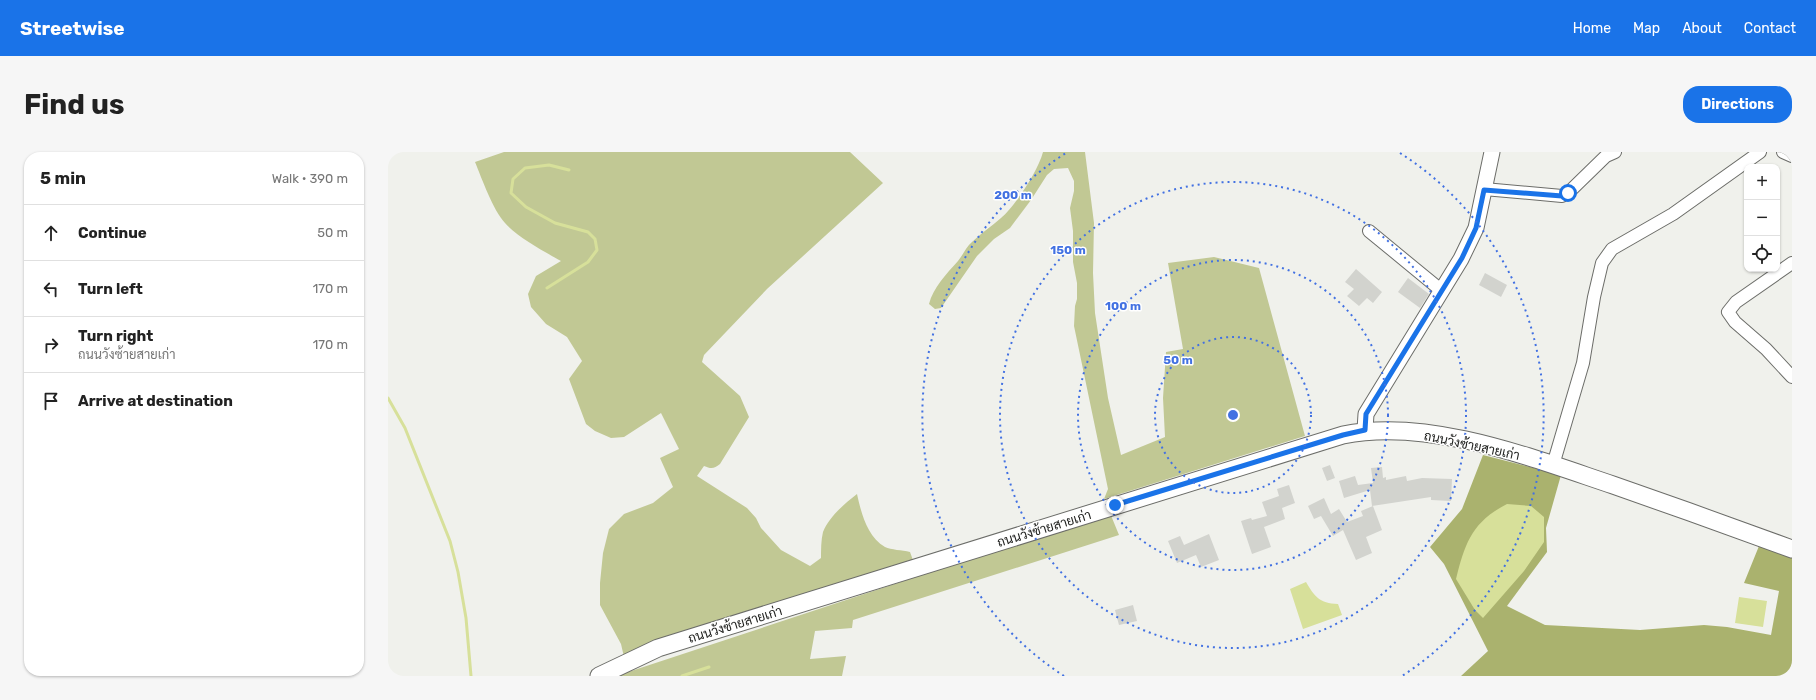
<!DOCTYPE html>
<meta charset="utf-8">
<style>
:root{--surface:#fff;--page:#f6f6f6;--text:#222;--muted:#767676;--line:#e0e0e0;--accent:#1a73e8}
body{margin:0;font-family:Rubik,Sarabun,sans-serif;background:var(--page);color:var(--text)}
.controls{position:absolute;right:12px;top:12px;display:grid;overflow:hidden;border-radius:8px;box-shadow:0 1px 3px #0004}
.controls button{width:36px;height:36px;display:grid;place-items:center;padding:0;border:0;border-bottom:1px solid var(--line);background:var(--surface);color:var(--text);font:20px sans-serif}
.stop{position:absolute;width:12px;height:12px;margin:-9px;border:3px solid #1a73e8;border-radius:50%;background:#fff}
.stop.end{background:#1a73e8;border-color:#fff;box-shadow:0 1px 4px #0008}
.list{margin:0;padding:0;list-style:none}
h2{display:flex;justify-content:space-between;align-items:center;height:52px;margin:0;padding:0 16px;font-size:17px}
h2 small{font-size:13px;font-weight:400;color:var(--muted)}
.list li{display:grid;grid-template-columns:26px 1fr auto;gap:12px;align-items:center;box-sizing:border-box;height:56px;padding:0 16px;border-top:1px solid var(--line)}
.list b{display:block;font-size:15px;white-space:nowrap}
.list p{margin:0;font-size:13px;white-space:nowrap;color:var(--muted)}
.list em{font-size:13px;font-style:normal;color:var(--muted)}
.icon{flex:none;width:22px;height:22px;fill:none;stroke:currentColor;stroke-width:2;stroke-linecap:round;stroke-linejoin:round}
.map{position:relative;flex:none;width:1404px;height:524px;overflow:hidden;border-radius:16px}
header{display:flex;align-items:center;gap:24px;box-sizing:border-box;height:56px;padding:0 20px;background:var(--accent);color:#fff}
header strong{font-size:19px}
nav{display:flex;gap:22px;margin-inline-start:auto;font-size:14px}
.intro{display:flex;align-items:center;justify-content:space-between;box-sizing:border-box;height:96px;padding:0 24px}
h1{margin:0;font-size:28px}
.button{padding:10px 18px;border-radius:16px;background:var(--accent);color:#fff;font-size:14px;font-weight:700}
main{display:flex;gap:24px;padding:0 24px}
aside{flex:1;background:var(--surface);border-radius:16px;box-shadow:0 1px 3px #0004}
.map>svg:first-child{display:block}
.green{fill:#c1c894}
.forest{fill:#aab26e}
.water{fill:#d7e09a}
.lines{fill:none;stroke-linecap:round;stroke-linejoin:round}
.stream{stroke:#d7e09a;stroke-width:3}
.building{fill:#d2d3ce}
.minor-casing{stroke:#6c6d69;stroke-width:14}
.tertiary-casing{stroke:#6c6d69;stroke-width:17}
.secondary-casing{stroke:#6c6d69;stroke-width:19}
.minor{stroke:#fff;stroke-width:12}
.tertiary{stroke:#fff;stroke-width:15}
.secondary{stroke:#fff;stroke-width:17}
.route{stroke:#1a73e8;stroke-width:5}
.ring{fill:none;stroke:#4271e2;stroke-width:2;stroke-dasharray:2 4}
.labels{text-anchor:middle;stroke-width:3;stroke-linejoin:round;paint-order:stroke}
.street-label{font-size:13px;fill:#222321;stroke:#fff}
.centre{fill:#4271e2;stroke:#fff;stroke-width:2}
.ring-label{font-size:12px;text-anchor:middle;font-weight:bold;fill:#4271e2;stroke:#fff;stroke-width:3;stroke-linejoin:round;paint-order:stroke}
</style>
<header>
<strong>Streetwise</strong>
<nav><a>Home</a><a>Map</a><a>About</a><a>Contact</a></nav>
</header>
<div class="intro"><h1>Find us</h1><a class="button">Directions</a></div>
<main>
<aside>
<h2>5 min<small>Walk · 390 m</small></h2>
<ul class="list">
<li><svg class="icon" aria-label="ahead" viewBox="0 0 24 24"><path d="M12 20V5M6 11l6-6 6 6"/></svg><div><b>Continue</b></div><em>50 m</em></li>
<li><svg class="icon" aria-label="left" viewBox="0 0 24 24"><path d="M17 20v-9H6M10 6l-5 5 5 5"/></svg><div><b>Turn left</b></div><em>170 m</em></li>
<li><svg class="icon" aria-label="right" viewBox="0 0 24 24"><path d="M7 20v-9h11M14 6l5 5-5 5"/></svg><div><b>Turn right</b><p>ถนนวังซ้ายสายเก่า</p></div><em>170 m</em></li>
<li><svg class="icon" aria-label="arrive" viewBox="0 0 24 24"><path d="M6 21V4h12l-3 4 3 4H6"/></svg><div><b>Arrive at destination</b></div></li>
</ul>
</aside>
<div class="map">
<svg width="1404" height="524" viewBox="0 0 1404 524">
<rect width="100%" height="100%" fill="#f0f1ec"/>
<path class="green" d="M116 0H462L495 31 379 137 316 203 314 210 352 244 361 265 332 312C326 317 323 317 316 314L309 324 359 356 368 366 373 376 393 398 422 414 433 406C433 398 433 388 435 380 441 365 456 352 469 342 473 360 479 385 497 395 503 398 514 398 522 400L526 411 236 505 233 492 212 453V431L215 401 221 377 236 362 265 351 285 335 272 306 291 297 273 261 236 285 223 286 207 279 198 272 181 227 194 209 179 185 158 172 143 155 140 142 148 124 173 109C157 100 129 85 117 71 105 58 94 27 87 10Z
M655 0H697L706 71 705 121 707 161 720 246 733 303 777 285 775 246 778 200 795 197 780 111 826 105 871 116 917 284 716 347 720 337 686 174 687 154 689 147V131L685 110V79L682 56 686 39V29L680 16 666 17 659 23 643 48 622 76 606 87 589 104 553 156 547 157 541 152C545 136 559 121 570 109 575 103 578 95 584 90 593 81 603 75 613 66 627 54 650 19 655 0Z
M722 361 731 383 465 468 464 476 427 479 422 507 458 504 454 524H228Z"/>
<path class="forest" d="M1095 303 1173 323 1158 376 1159 400 1119 454 1157 473 1252 478 1316 473 1339 475 1383 483 1391 439 1356 431 1371 394 1404 406V524H1073L1100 499 1056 412 1042 395 1074 357Z"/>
<path class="water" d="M1119 352 1143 354 1156 365V390L1136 419 1095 466 1087 458 1068 427C1077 391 1084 370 1119 352Z
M918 430C927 445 931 451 950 452L954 463 915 477 902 437Z
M1351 445 1379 449 1375 475 1347 471Z"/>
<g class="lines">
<path class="stream" d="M159 136 200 110 209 98 207 87 200 80 167 71 138 55 123 41 125 27 137 16 161 13 181 18
M0 246 17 276 62 389 70 420 78 466 83 524
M294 524 321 515"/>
</g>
<path class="building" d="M968 117 994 140 985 151 979 146 971 154 959 144 966 137 957 130Z
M1097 121 1119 133 1113 145 1091 133Z
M1020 126 1041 142 1032 156 1010 140Z
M942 313 947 326 939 329 934 316Z
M994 315 995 326 998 325V328L1018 324 1019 329 1034 326 1064 327 1063 349 1043 348V345L984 354 982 338 956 346 951 329 967 324 970 333 985 331 983 316Z
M901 333 907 351 894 356 897 367 876 375 883 395 864 402 853 369 863 366 864 368 879 364 874 350 891 344 889 337Z
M936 346 943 362 951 357 959 370 975 364 973 359 985 354 994 378 978 385 984 401 968 408 955 378 945 384 933 364 926 367 920 354Z
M821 382 831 408 813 415 808 403 789 411 780 389 792 384 796 393Z
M745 453 749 469 731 473 727 458Z"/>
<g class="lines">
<g class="minor-casing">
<path id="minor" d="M1395 0 1404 4
M1096 37 1174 44 1180 41 1218 4 1227 0
M981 79 1054 139
M1404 111 1348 150 1340 160 1347 170 1378 197 1404 225
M1165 313 1195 211 1206 145 1214 111 1224 97 1285 62 1372 0"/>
</g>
<g class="tertiary-casing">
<path id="tertiary" d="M977 278 978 262 1073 107 1088 76 1104 0"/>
</g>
<g class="secondary-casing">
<path id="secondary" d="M211 524 270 496 955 283C1040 265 1144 306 1225 333 1285 354 1344 375 1404 397"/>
</g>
<use href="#minor" class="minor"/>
<use href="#tertiary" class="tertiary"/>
<use href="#secondary" class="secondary"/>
</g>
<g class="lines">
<path class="route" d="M727 353 955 283 977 278 978 262 1074 106 1088 76 1096 38 1174 44 1180 41"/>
</g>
<g class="ring">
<circle cx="845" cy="263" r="78"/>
<circle cx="845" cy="263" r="155"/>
<circle cx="845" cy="263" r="233"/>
<path d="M676 524A311 311 0 0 1 678 1M1012 1A311 311 0 0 1 1014 524"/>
</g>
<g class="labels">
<g class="street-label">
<text transform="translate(1084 293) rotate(12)" y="5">ถนนวังซ้ายสายเก่า</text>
<text transform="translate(656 376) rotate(-17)" y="5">ถนนวังซ้ายสายเก่า</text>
<text transform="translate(347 472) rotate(-17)" y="5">ถนนวังซ้ายสายเก่า</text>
</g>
</g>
<circle cx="845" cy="263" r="6" class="centre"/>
<g class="ring-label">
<text x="625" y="47">200 m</text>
<text x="680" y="102">150 m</text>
<text x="735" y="158">100 m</text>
<text x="790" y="212">50 m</text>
</g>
</svg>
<div class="controls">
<button>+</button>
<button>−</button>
<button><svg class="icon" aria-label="locate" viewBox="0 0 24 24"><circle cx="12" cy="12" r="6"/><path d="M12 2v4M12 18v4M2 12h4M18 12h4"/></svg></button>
</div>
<div class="stop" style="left:1180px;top:41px"></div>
<div class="stop end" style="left:727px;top:353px"></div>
</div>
</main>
